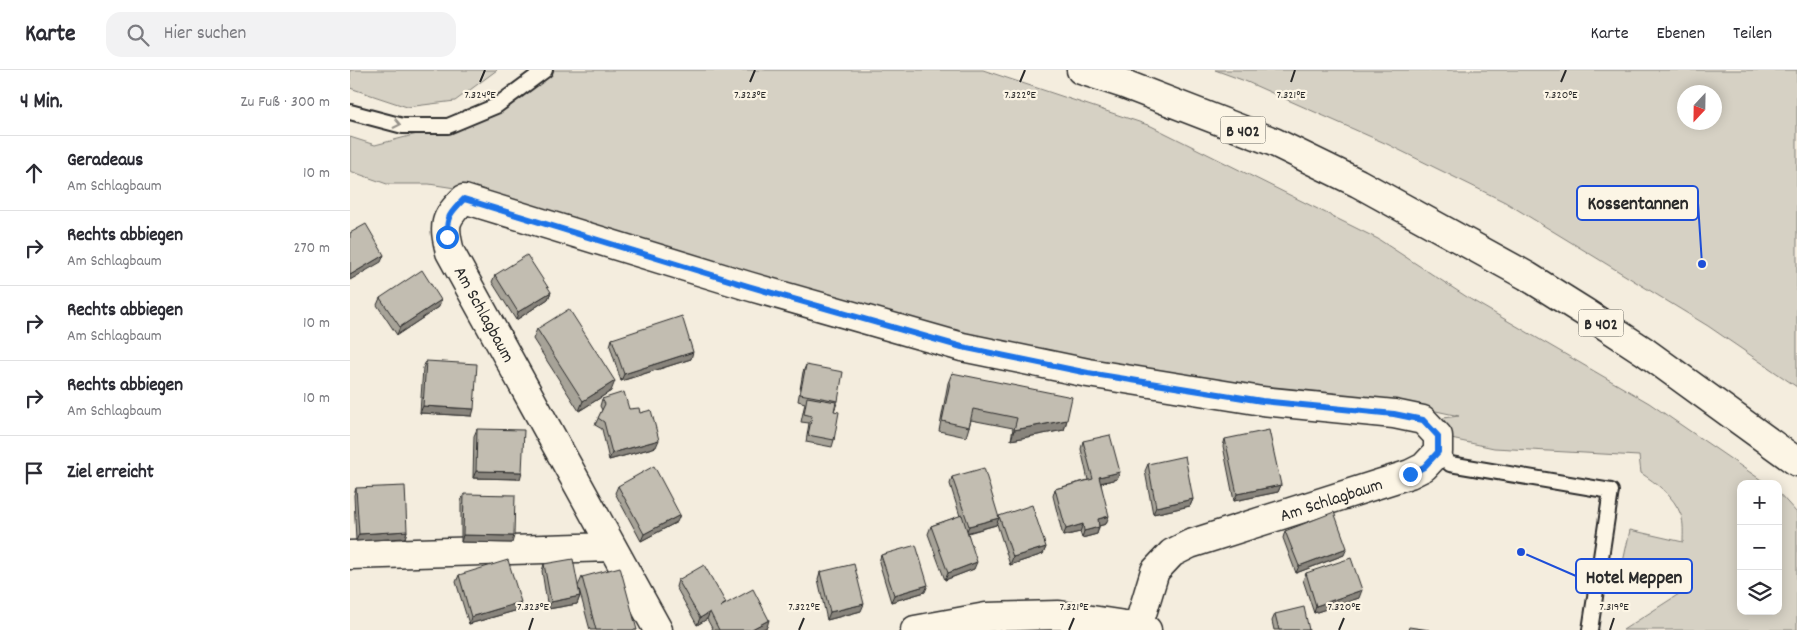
<!DOCTYPE html>
<html lang="de">
<meta charset="utf-8">
<style>
:root{--surface:#fff;--page:#f2f2f3;--text:#2b2b33;--muted:#7c7c81;--line:#e1e1e2}
body{margin:0;font-family:Dekko,sans-serif;background:var(--page);color:var(--text)}
.controls{position:absolute;right:15px;bottom:15px;display:grid;overflow:hidden;border-radius:10px;box-shadow:0 2px 12px #0003}
.controls button{width:45px;height:45px;display:grid;place-items:center;padding:0;border:0;border-bottom:1px solid var(--line);background:var(--surface);color:var(--text);font:25px sans-serif}
.compass{position:absolute;left:1327px;top:15px;width:45px;height:45px;border-radius:50%;background:var(--surface);box-shadow:0 2px 12px #0003;rotate:202deg}
.stop{position:absolute;width:15px;height:15px;margin:-11px;border:4px solid #1a73e8;border-radius:50%;background:#fff}
.stop.end{background:#1a73e8;border-color:#fff;box-shadow:0 1px 5px #0008}
.list{margin:0;padding:0;list-style:none}
h2{display:flex;justify-content:space-between;align-items:center;height:65px;margin:0;padding:0 20px;font-size:21px}
h2 small{font-size:16px;font-weight:400;color:var(--muted)}
.list li{display:grid;grid-template-columns:32px 1fr auto;gap:15px;align-items:center;box-sizing:border-box;height:75px;padding:0 20px;border-top:1px solid var(--line)}
.list b{display:block;font-size:19px;white-space:nowrap}
.list p{margin:0;font-size:16px;white-space:nowrap;color:var(--muted)}
.list em{font-size:16px;font-style:normal;color:var(--muted)}
.icon{flex:none;width:28px;height:28px;fill:none;stroke:currentColor;stroke-width:2;stroke-linecap:round;stroke-linejoin:round}
.map{position:relative;flex:none;width:1447px;height:560px;overflow:hidden}
header{display:flex;align-items:center;gap:30px;box-sizing:border-box;height:70px;padding:0 25px;background:var(--surface);border-bottom:1px solid var(--line)}
header strong{font-size:24px}
nav{display:flex;gap:28px;margin-inline-start:auto;font-size:18px}
.search{width:350px;height:45px;background:var(--page);display:flex;align-items:center;gap:12px;box-sizing:border-box;padding:0 18px;border-radius:15px;color:var(--muted);font-size:19px}
main{display:flex}
aside{flex:1;background:var(--surface)}
.map>svg:first-child{display:block}
.green{fill:#d6d1c4;stroke:#807e78;fill-rule:evenodd}
.lines{fill:none;stroke-linecap:round;stroke-linejoin:round}
.lane-casing{stroke:#2b2b2b;stroke-width:18}
.street-casing{stroke:#2b2b2b;stroke-width:31}
.primary-casing{stroke:#2b2b2b;stroke-width:31}
.lane{stroke:#fcf5e5;stroke-width:14}
.street{stroke:#fcf5e5;stroke-width:28}
.primary{stroke:#fcf5e5;stroke-width:28}
.wall{fill:#a7a398;stroke:#2b2b2b}
.shaded-wall{fill:#88847c;stroke:#2b2b2b}
.building{fill:#c2bdb1;stroke:#2b2b2b}
.oneway{stroke:#949088}
.route{stroke:#1a73e8;stroke-width:6}
.ticks{fill:none;stroke:#2b2b2b;stroke-width:2}
.labels{text-anchor:middle;stroke-width:4.5;stroke-linejoin:round;paint-order:stroke}
.shield{fill:#fcf5e5;stroke:#6a6863;stroke-width:1}
.shield-label{font-size:16px;font-weight:bold;fill:#2b2b2b}
.street-label{font-size:18px;fill:#2b2b2b;stroke:#fcf5e5}
.ticks-label{font-size:12px;text-anchor:middle;fill:#2b2b2b;stroke:#fcf5e5;stroke-width:4.5;stroke-linejoin:round;paint-order:stroke}
.leader{fill:none;stroke:#1d4ed8;stroke-width:2}
.callout-dot{fill:#1d4ed8;stroke:#fcf5e5;stroke-width:2}
.callout{fill:#fcf5e5;stroke:#1d4ed8;stroke-width:2}
.callout-label{font-size:19px;text-anchor:middle;font-weight:bold;fill:#2b2b2b}
</style>
<header>
<strong>Karte</strong>
<div class="search"><svg class="icon" aria-label="search" viewBox="0 0 24 24"><circle cx="10" cy="10" r="6"/><path d="M15 15l6 6"/></svg>Hier suchen</div>
<nav><a>Karte</a><a>Ebenen</a><a>Teilen</a></nav>
</header>
<main>
<aside>
<h2>4 Min.<small>Zu Fuß · 300 m</small></h2>
<ul class="list">
<li><svg class="icon" aria-label="ahead" viewBox="0 0 24 24"><path d="M12 20V5M6 11l6-6 6 6"/></svg><div><b>Geradeaus</b><p>Am Schlagbaum</p></div><em>10 m</em></li>
<li><svg class="icon" aria-label="right" viewBox="0 0 24 24"><path d="M7 20v-9h11M14 6l5 5-5 5"/></svg><div><b>Rechts abbiegen</b><p>Am Schlagbaum</p></div><em>270 m</em></li>
<li><svg class="icon" aria-label="right" viewBox="0 0 24 24"><path d="M7 20v-9h11M14 6l5 5-5 5"/></svg><div><b>Rechts abbiegen</b><p>Am Schlagbaum</p></div><em>10 m</em></li>
<li><svg class="icon" aria-label="right" viewBox="0 0 24 24"><path d="M7 20v-9h11M14 6l5 5-5 5"/></svg><div><b>Rechts abbiegen</b><p>Am Schlagbaum</p></div><em>10 m</em></li>
<li><svg class="icon" aria-label="arrive" viewBox="0 0 24 24"><path d="M6 21V4h12l-3 4 3 4H6"/></svg><div><b>Ziel erreicht</b></div></li>
</ul>
</aside>
<div class="map">
<svg width="1447" height="560" viewBox="0 0 1447 560">
<rect width="100%" height="100%" fill="#f4edde"/>
<filter id="ink" filterUnits="userSpaceOnUse"><feTurbulence type="fractalNoise" baseFrequency=".02" numOctaves="2"/><feDisplacementMap in="SourceGraphic" scale="10" xChannelSelector="R" yChannelSelector="G"/><feConvolveMatrix kernelMatrix="1 2 1 2 8 2 1 2 1" color-interpolation-filters="sRGB"/></filter>
<g filter="url(#ink)">
<path class="green" d="M0 0H147L105 31 57 37 0 18Z
M195 0H633L801 56 1028 169 1120 229 1299 333 1417 414H1391V541H1428V422L1447 443V560H1273L1332 522 1320 504 1273 492 1280 460 1333 472C1333 464 1334 453 1331 445 1324 426 1306 413 1291 403L1289 386 1144 378 1101 369 1089 355 1093 348 1109 346 1063 336 740 297 601 261 370 196 131 122 79 114H37L0 101V67L25 75 98 56Z
M865 0H1447V317L1358 256 1155 132 1037 74 895 11ZM1334 22H1364V52H1334Z"/>
<g class="lines">
<g class="lane-casing">
<path id="lane" d="M0 42 53 56H98L146 36 195 0
M1088 382 1100 394 1261 421 1240 560"/>
</g>
<g class="street-casing">
<path id="street" d="M0 485 262 477
M308 560 100 182C93 154 94 149 114 129L398 216 612 277 738 303 912 331 1044 344 1073 350 1088 366V382L1074 397 1060 404 840 474 822 483 805 501 788 557
M565 560 636 547 709 545 788 557 797 560"/>
</g>
<g class="primary-casing">
<path id="primary" d="M731 0 774 14 924 72 1008 113 1177 206 1236 243 1294 281 1447 392"/>
</g>
<use href="#lane" class="lane"/>
<use href="#street" class="street"/>
<use href="#primary" class="primary"/>
</g>
<path class="wall" d="M145 205 201 222 198 229 166 250 142 212Z
M30 228 89 237 47 265 27 235Z
M187 259 261 321 229 341 183 269Z
M262 269 341 289 271 311 260 276Z
M76 291 122 346 70 343 73 298Z
M456 295 488 331 484 341V370L482 377 456 372 459 353 451 352 455 333 448 331 453 302Z
M602 303 717 350 714 360 661 370 663 358 621 350 619 357 616 367 589 361 598 313Z
M252 329 290 343 306 377 259 390 252 359 245 355 252 340 250 336Z
M127 359 170 409 123 408 124 366Z
M875 369 931 415 928 422 884 431 873 376Z
M733 371 767 409 751 413 756 454 749 456V457L747 464 732 468 730 462 713 466 703 426 705 419 738 410 731 379Z
M798 394 843 429 840 436 803 444 795 401Z
M602 407 649 448V446L696 477 693 484 660 495 647 454 646 455 618 463 624 499 595 510 578 464 581 456 610 446 600 414Z
M268 416 327 452 291 471 265 423Z
M6 418 57 461 55 468 6 471 4 425Z
M114 424 162 473 111 472V431Z
M935 461 994 485 946 503 933 468Z
M531 485 575 522 541 532 529 492Z
M194 494 228 516 232 507 287 560H240L229 519 230 526 227 534 198 539 192 501Z
M470 502 511 541 477 550 468 509Z
M956 503 1009 528 964 543 953 510Z
M109 505 168 540 119 554 106 512Z
M328 510 376 533 375 534 417 557 411 560H363L357 549 347 555 326 517Z
M925 544 959 560H924L922 551Z"/>
<path class="shaded-wall" d="M34 185 31 192 0 210V205Z
M201 222 198 229 166 250 168 242Z
M91 230 89 237 47 265 50 257Z
M343 282 341 289 271 311 274 304Z
M265 311 261 321 229 341 233 331Z
M73 336 124 339 122 346 70 343Z
M717 350 714 360 661 370 664 360Z
M309 370 306 377 259 390 262 383Z
M126 401 172 402 170 409 123 408Z
M770 402 767 409 746 414 749 407Z
M931 415 928 422 884 431 887 424Z
M843 429 840 436 803 444 806 437Z
M330 445 327 452 291 471 294 464Z
M759 446 756 454 745 457 748 449Z
M649 448 646 455 616 463 619 456Z
M733 454 730 462 713 466 716 459Z
M749 457 747 464 732 468 734 461Z
M57 461 55 468 6 471 9 464Z
M113 465 164 466 162 473 111 472Z
M696 477 693 484 660 495 663 487Z
M997 478 994 485 946 503 949 496Z
M627 492 624 499 595 510 598 503Z
M578 515 575 522 541 532 544 525Z
M1012 520 1009 528 964 543 966 536Z
M230 526 227 534 198 539 201 532Z
M171 532 168 540 119 554 121 547Z
M514 534 511 541 477 550 480 542Z
M360 542 357 549 347 555 350 548Z
M419 550 417 557 411 560H400Z"/>
<path class="building" d="M16 154 34 185 0 205V163Z
M177 185 201 222 168 242 145 205Z
M72 200 91 230 50 257 30 228Z
M219 239 265 311 233 331 187 259Z
M332 246 343 282 274 304 262 269Z
M76 291 127 294 124 339 73 336Z
M456 295 493 302 488 331 450 324Z
M602 303 722 327 717 350 664 360 667 348 623 339 619 357 592 351Z
M274 322 279 339 289 338 290 343 301 340 309 370 262 383 254 352 248 348 255 334 252 329Z
M457 327 486 332 484 341 489 342 484 370 458 365 462 346 454 344Z
M127 359 174 360 172 402 126 401Z
M919 360 931 415 887 424 875 369Z
M760 365 770 402 749 407 759 446 748 449 749 457 734 461 733 454 716 459 705 419 743 409 733 371Z
M835 386 843 429 806 437 798 394Z
M304 396 330 445 294 464 268 416Z
M634 398 649 448 619 456 602 407Z
M55 416 57 461 9 464 6 418Z
M114 424 165 425 164 466 113 465Z
M682 435 696 477 663 487 649 446Z
M984 442 997 478 949 496 935 461Z
M612 445 627 492 598 503 581 456Z
M566 475 578 515 544 525 531 485Z
M1001 488 1012 520 966 536 956 503Z
M223 489 230 526 201 532 194 494Z
M158 490 171 532 121 547 109 505Z
M504 494 514 534 480 542 470 502Z
M354 495 376 533 370 537 403 519 419 550 400 560H369L360 542 350 548 328 510Z
M270 497 287 560H246L232 507Z
M954 537 959 560H929L925 544Z
M1059 557 1080 560H1058Z"/>
<defs><path id="oneway-chevron" d="M-2-3.5L2.5 0L-2 3.5" fill="none" stroke-width="1.6" stroke-linecap="round" stroke-linejoin="round" transform="scale(1.25)"/></defs>
<use class="oneway" href="#oneway-chevron" transform="translate(47 54) rotate(12)"/>
</g>
<g class="lines" filter="url(#ink)">
<path class="route" d="M97 167C96 147 100 143 114 129L398 216 612 277 738 303 912 331 1044 344 1073 350 1088 366V382L1074 397 1060 404"/>
</g>
<path class="ticks" d="M130 12 135 0M400 12 405 0M670 12 675 0M941 12 945 0M1211 12 1216 0M179 560 183 548M449 560 454 548M719 560 724 548M989 560 994 548M1260 560 1264 548"/>
<g class="labels">
<g class="shield">
<rect x="870.5" y="46.5" width="45" height="27" rx="4"/>
<rect x="1228.5" y="239.5" width="45" height="27" rx="4"/>
</g>
<g class="shield-label">
<text x="893" y="66">B 402</text>
<text x="1251" y="259">B 402</text>
</g>
<g class="street-label">
<text transform="translate(135 244) rotate(61)" y="6">Am Schlagbaum</text>
<text transform="translate(981 429) rotate(-18)" y="6">Am Schlagbaum</text>
</g>
</g>
<g class="ticks-label">
<text x="941" y="28">7.321°E</text>
<text x="1211" y="28">7.320°E</text>
<text x="130" y="28">7.324°E</text>
<text x="400" y="28">7.323°E</text>
<text x="670" y="28">7.322°E</text>
<text x="183" y="540">7.323°E</text>
<text x="454" y="540">7.322°E</text>
<text x="724" y="540">7.321°E</text>
<text x="994" y="540">7.320°E</text>
<text x="1264" y="540">7.319°E</text>
</g>
<path class="leader" d="M1352 194L1348 133M1171 482L1226 506"/>
<g class="callout-dot">
<circle cx="1352" cy="194" r="5"/>
<circle cx="1171" cy="482" r="5"/>
</g>
<g class="callout">
<rect x="1227" y="116" width="121" height="34" rx="5"/>
<rect x="1226" y="489" width="116" height="34" rx="5"/>
</g>
<g class="callout-label">
<text x="1288" y="139">Kossentannen</text>
<text x="1284" y="513">Hotel Meppen</text>
</g>
</svg>
<div class="controls">
<button>+</button>
<button>−</button>
<button><svg class="icon" aria-label="layers" viewBox="0 0 24 24"><path d="M12 4l9 5-9 5-9-5zM3 14l9 5 9-5"/></svg></button>
</div>
<svg class="compass" viewBox="-18 -18 36 36"><path d="M0-13l5 13h-10z" fill="#e53935"/><path d="M0 13l5-13h-10z" fill="#7c7c81"/></svg>
<div class="stop" style="left:97px;top:167px"></div>
<div class="stop end" style="left:1060px;top:404px"></div>
</div>
</main>
